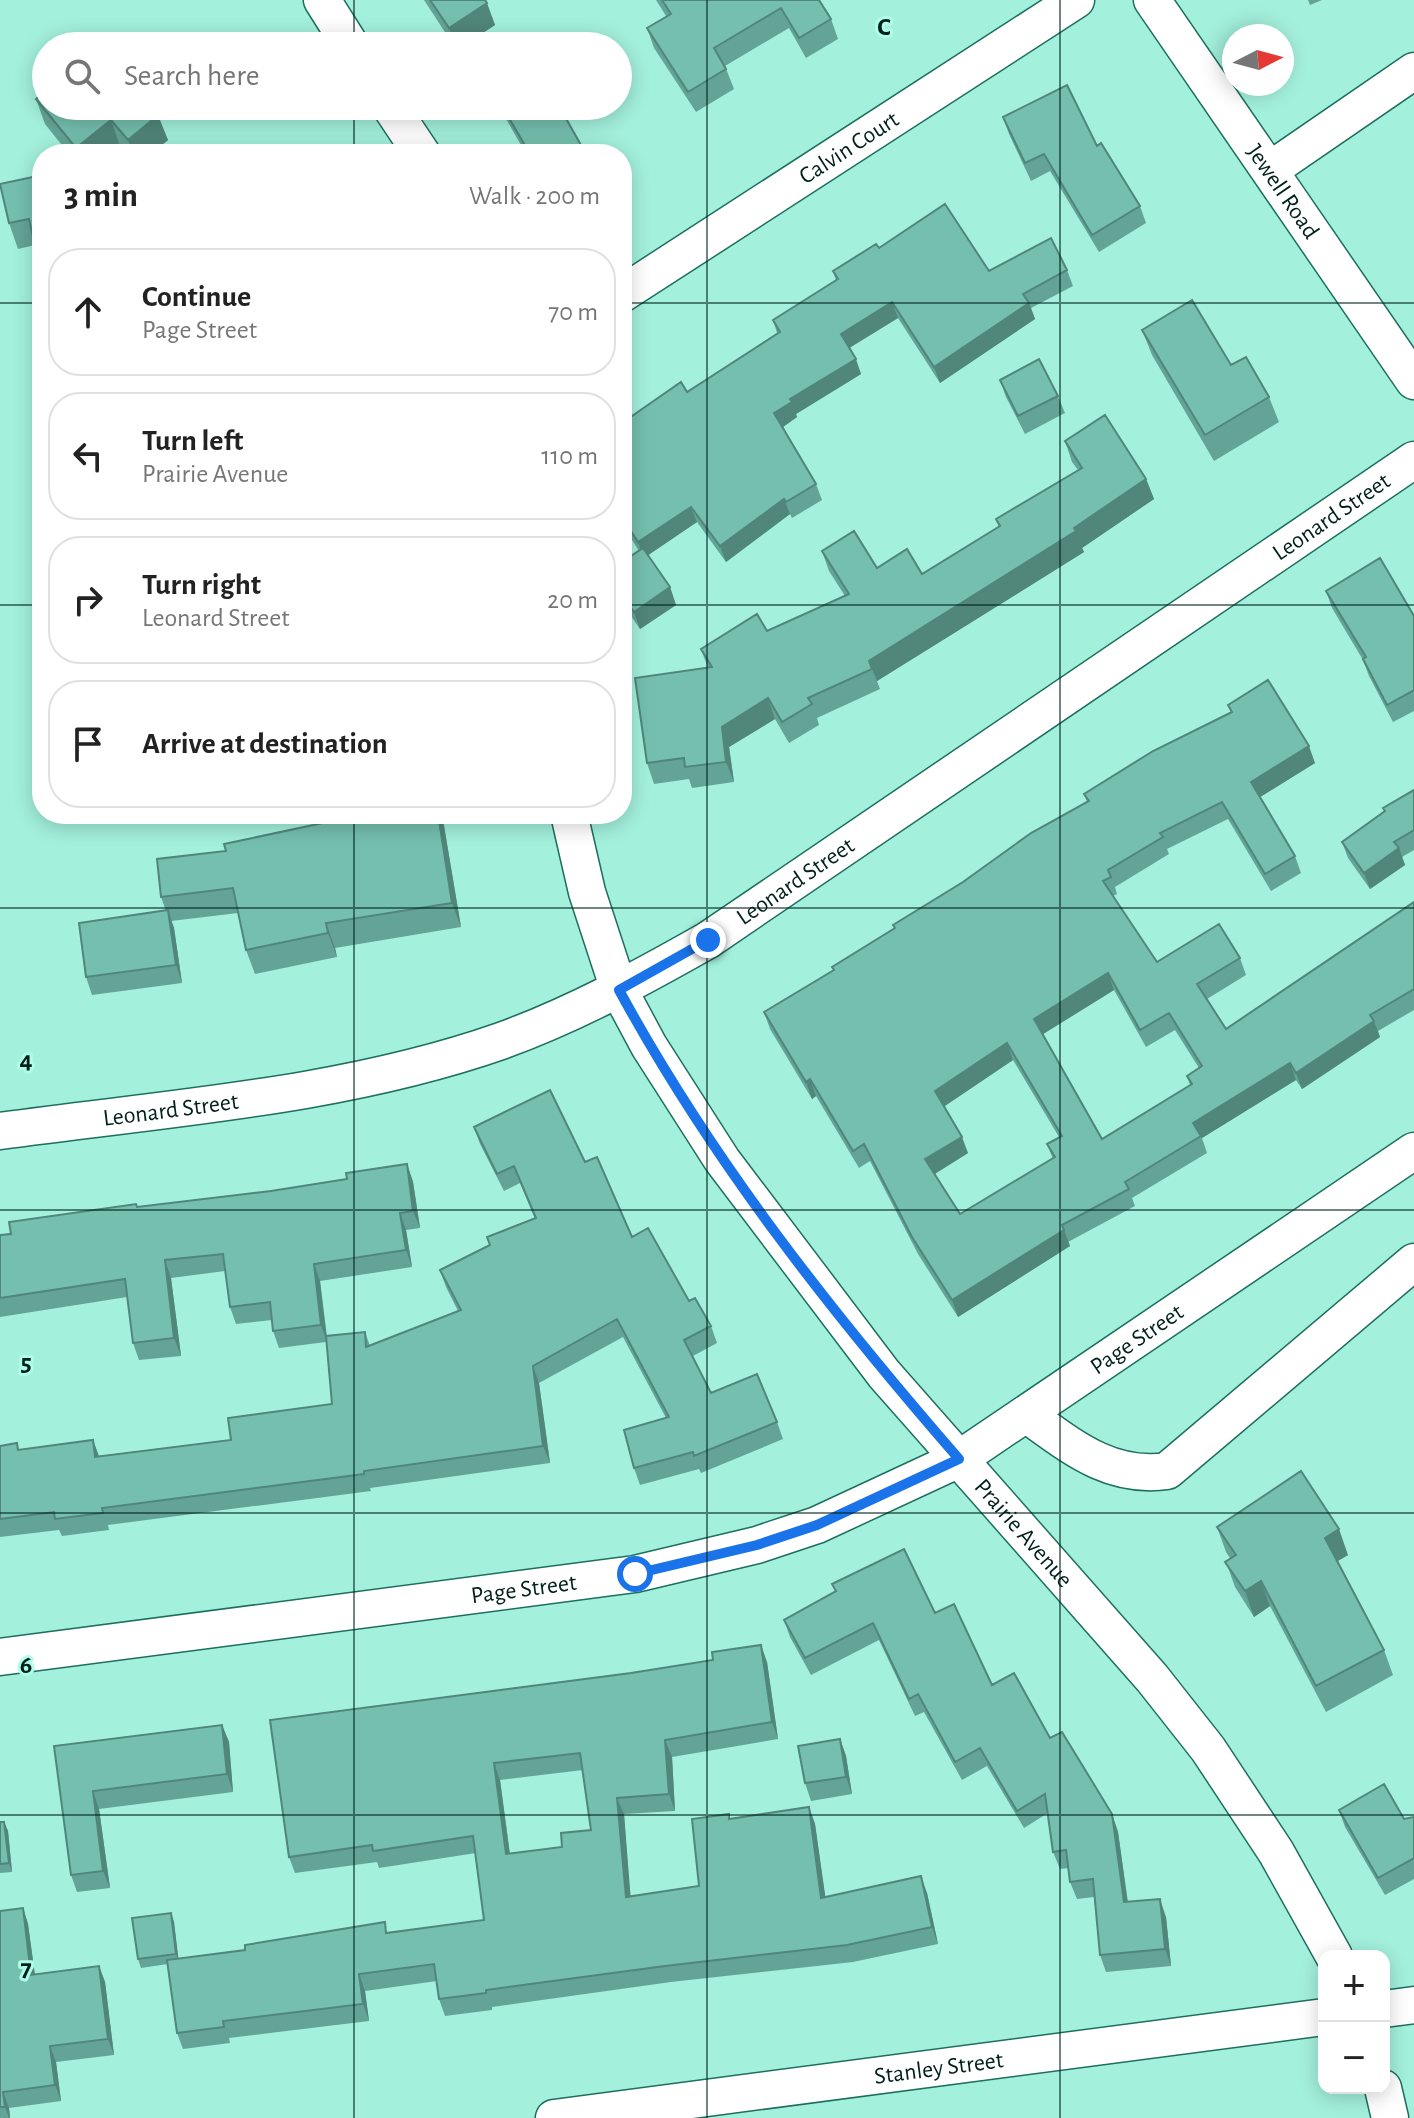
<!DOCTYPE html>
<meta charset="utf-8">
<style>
:root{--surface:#fff;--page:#f6f6f6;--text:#222;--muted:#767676;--line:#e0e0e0}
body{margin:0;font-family:"Alegreya Sans",sans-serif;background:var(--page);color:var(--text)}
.controls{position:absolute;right:24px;bottom:24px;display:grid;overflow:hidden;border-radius:16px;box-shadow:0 4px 20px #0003}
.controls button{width:72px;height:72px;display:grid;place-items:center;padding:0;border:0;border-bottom:2px solid var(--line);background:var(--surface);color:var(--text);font:40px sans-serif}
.compass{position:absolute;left:1222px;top:24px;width:72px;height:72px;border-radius:50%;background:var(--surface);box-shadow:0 4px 20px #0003;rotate:84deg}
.stop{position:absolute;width:24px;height:24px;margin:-18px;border:6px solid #1a73e8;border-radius:50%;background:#fff}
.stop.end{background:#1a73e8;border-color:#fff;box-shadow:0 2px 8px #0008}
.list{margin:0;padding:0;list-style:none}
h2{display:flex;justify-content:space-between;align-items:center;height:104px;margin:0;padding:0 32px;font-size:34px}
h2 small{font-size:26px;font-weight:400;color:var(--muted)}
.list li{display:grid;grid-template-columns:52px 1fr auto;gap:24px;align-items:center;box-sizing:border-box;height:128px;margin:0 16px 16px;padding:0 16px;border:2px solid var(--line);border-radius:32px}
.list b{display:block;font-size:30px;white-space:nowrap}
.list p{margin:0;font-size:26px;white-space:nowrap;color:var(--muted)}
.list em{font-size:26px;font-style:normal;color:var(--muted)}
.icon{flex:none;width:44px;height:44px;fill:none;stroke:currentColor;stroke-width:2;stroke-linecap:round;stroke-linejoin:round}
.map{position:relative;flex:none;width:1414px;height:2118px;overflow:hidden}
.search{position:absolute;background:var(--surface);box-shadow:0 4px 20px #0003;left:32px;top:32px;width:600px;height:88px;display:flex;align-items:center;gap:20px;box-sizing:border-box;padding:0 28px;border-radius:44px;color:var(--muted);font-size:30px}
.panel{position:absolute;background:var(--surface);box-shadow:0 4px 20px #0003;left:32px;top:144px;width:600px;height:680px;border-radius:32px}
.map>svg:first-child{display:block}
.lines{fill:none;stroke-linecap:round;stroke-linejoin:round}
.minor-casing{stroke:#1e6f5f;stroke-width:39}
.minor{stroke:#fff;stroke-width:36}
.wall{fill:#64a496;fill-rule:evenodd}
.shaded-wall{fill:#51867a}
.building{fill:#74bfae;stroke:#51867a;stroke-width:2;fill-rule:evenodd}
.route{stroke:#1a73e8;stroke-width:10}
.grid{fill:none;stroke:#00201a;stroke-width:2;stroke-opacity:0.55}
.labels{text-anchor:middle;stroke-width:6;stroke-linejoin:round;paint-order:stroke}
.street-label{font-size:24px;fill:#00201a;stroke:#b0fdea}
.grid-label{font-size:26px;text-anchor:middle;font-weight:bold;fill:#00201a;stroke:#b0fdea;stroke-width:6;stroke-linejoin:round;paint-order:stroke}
</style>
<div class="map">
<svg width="1414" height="2118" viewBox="0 0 1414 2118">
<rect width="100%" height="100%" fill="#a3f0dd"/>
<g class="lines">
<g class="minor-casing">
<g id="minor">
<path d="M322 0 351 46"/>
<path id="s1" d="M1152 0 1414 381"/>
<path d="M390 106 422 154"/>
<path d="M1270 170 1414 71"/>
<path id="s2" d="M622 294 1076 0"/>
<path id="s3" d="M569 814 587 892 619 990 649 1046 722 1160 884 1374 1152 1678 1208 1749 1276 1852 1334 1956"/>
<path id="s4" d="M0 1131C166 1108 341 1097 501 1041 573 1015 641 978 708 940L1414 460"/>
<path d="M1026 1414C1071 1446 1109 1479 1167 1471L1414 1262"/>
<path id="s5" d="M0 1657 635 1574 757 1545 817 1525 959 1459 1414 1151"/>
<path d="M1384 2009 1414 2005"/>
<path d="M1383 2088 1390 2118"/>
<path id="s6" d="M554 2118 1324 2017"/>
</g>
</g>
<use href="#minor" class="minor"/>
</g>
<path class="wall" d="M424 0H485L495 25 463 46H454Z
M656 0H819L831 19 838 39 806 58 789 28 725 66 734 89 696 112 654 48 647 28 666 16Z
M1308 0H1322L1310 5Z
M36 99 151 106 168 140 151 154H127L120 146 110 154H69L45 124Z
M501 106H559L586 154H526L505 117Z
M1003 117 1140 206 1146 223 1099 252 1050 171 1031 181 1009 134Z
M42 175 35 245 18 249 9 223Z
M879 248 989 271 1067 270 1073 286 1031 308 1035 319 940 383 898 318 849 348 861 374 796 414 797 417 783 427 816 484 822 500 792 518 790 514 726 562 697 522 648 555 670 587 676 605 640 629 622 603V562L639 551 622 524V423L687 392 777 333 773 320 836 280 833 271Z
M1142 330 1231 365 1269 397 1279 422 1214 461 1152 355Z
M1000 380 1058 396 1065 413 1025 434 1006 397Z
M1065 441 1146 479 1154 499 1082 548 1084 552 877 681 880 689 817 718 819 725 789 743 775 719 729 747 734 782 692 788 689 779 654 784 647 763 708 668 701 649 767 631 845 596 829 571 822 551 877 568 922 574 999 527 996 519 1078 470 1072 462Z
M1326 591 1414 616V711L1393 722 1369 676 1363 660 1332 608Z
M1228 705 1315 763 1260 797 1295 856 1301 873 1271 891 1228 819 1167 849 1169 854 1115 887 1117 894 1113 896 1157 962 1240 958 1246 975 1207 999 1226 1029 1414 902V1010L1378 1031 1380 1037 1302 1089 1296 1080 1202 1138 1207 1153 1132 1198 1135 1206 1068 1242 1070 1246 958 1317 918 1254 870 1161 859 1168 816 1096 812 1099 770 1029 764 1012 833 970 895 928 893 925 963 882 1087 802 1084 794 1231 713ZM1114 990 1146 1047 1175 1030 1199 1068 1187 1076 1190 1085 1102 1139 1043 1034ZM1013 1060 1059 1137 1047 1144 1053 1159 960 1214 935 1174 968 1153 944 1106Z
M1414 790V850L1402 857 1405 865 1370 889 1348 858 1342 842 1385 812 1383 808Z
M442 814 461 927 335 948 337 957 255 974 246 950 238 913 171 921 174 928 182 983 92 995 86 977 166 911 161 897 226 851Z
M474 1127 585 1162 632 1237 711 1326 717 1343 693 1356 711 1393 777 1422 783 1439 701 1473 699 1469 640 1485 634 1468 666 1418 623 1337 539 1383 550 1463 370 1488 371 1491 108 1525 109 1530 62 1536 59 1530 0 1537V1446L19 1450 93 1440 99 1456 231 1440 332 1404 326 1342 279 1348 273 1331 272 1320 236 1324 230 1307 225 1271 171 1278 181 1356 139 1360 133 1343 127 1297 0 1317V1235L137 1207 271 1191 347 1179 407 1164 413 1182 420 1228 406 1230 412 1267 320 1281 327 1336 365 1332 370 1346 458 1311 446 1287 440 1270 490 1245 535 1219 520 1183 504 1191 480 1144Z
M1217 1527 1348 1555 1338 1561 1384 1650 1393 1675 1326 1712 1270 1606 1254 1617 1235 1587 1226 1562 1230 1558 1226 1552Z
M832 1584 935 1613 992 1685 1050 1738 1112 1814 1118 1832 1128 1902 1166 1917 1171 1966 1106 1972 1100 1955 1094 1897 1077 1899 1070 1882 1069 1868 1060 1869 1053 1852 1048 1813 1024 1828 987 1766 962 1780 924 1712 915 1716 879 1640 811 1675 790 1637 784 1620 835 1591Z
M767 1662 778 1739 672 1757 675 1811 624 1814 630 1896 699 1886 729 1814 730 1819 809 1807 815 1824 825 1897 927 1893 938 1944 853 1962 671 1982 492 2007V2010L445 2016 439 1999 437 1981 365 1991 369 2021 229 2038 230 2043 183 2049 177 2033 168 1964 141 1968 138 1959 171 1913 174 1922 178 1959 484 1920 476 1853 379 1868 377 1862 295 1873 289 1857 270 1720ZM583 1770 591 1830 562 1847 510 1854 500 1780Z
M222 1725 229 1742 233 1792 99 1809 110 1888 77 1892 71 1875 54 1746Z
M840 1739 846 1756 852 1794 811 1801 805 1783Z
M1339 1810 1404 1819 1414 1817V1879L1385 1895 1345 1827Z
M0 1822H4L8 1831 12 1872 0 1873Z
M23 1908 28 1924 35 1975 99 1966 105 1982 114 2055 56 2062 61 2101 9 2108 10 2118H0V1911Z"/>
<path class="shaded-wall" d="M487 3 495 25 463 46H455L449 28Z
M158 115 168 140 151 154H133L128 140Z
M111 120 120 146 110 154H79L76 148Z
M892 302 898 318 846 350 841 334Z
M1029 303 1035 319 940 383 934 367Z
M856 359 861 374 796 414 797 417 780 429 774 413 790 399Z
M1146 479 1154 499 1082 548 1084 552 877 681 869 661 1074 528Z
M784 499 790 514 726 562 720 546Z
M691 507 697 522 644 558 638 542Z
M670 587 676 605 640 629 634 612Z
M768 698 775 719 729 747 734 782 726 762 722 727Z
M1309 746 1315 763 1257 799 1251 782Z
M438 814H442L461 927 452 903Z
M1399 848 1405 865 1370 889 1364 873Z
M168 910 174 928 182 983 176 965Z
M326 923 335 948 337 957 328 933Z
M1108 973 1114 990 1040 1036 1034 1019Z
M1374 1021 1380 1037 1302 1089 1296 1073Z
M1007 1043 1013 1060 942 1108 935 1091Z
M1290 1063 1296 1080 1202 1138 1193 1123Z
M810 1079 816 1096 812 1099 806 1082Z
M962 1137 968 1153 931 1176 925 1159Z
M407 1164 413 1182 420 1228 413 1211Z
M400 1213 406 1230 412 1267 406 1250Z
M1064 1230 1070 1246 958 1317 952 1300Z
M165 1260 171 1278 181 1356 174 1338Z
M314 1264 320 1281 327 1342 321 1325Z
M533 1366 539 1383 550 1463 543 1446Z
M93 1440 99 1457H95Z
M1339 1529 1348 1555 1334 1563 1325 1538Z
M1261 1581 1270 1606 1254 1617 1245 1591Z
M761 1645 767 1662 778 1739 772 1722Z
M222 1725 229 1742 233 1792 227 1774Z
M840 1739 846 1756 852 1794 846 1777Z
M665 1740 672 1757 675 1811 669 1794Z
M494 1763 500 1780 512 1871 506 1854Z
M93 1791 99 1809 110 1888 103 1871Z
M617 1798 624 1814 632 1914 626 1897Z
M809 1807 815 1824 828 1915 821 1898Z
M1112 1814 1118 1832 1130 1920 1124 1902Z
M4 1822 8 1831 12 1872 9 1863Z
M921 1876 927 1893 938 1944 932 1927Z
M1160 1899 1166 1917 1171 1966 1165 1949Z
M23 1908 28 1924 37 1991 31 1975Z
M171 1913 174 1922 179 1963 176 1954Z
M99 1966 105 1982 114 2055 108 2039Z
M359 1974 365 1991 369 2021 363 2004Z
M50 2046 56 2062 61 2101 55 2085Z
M3 2092 9 2108 10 2118H9L5 2107Z"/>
<path class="building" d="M430 0H485L487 3 449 28Z
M662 0H819L831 19 799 38 781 8 714 48 726 69 688 92 647 28 671 14Z
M1067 85 1097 146 1101 143 1140 206 1092 235 1044 154 1025 163 1003 117Z
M46 90V106H151L158 115 128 140 111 120 76 148 36 99Z
M502 106H559L586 154H530Z
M42 175V277L29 219 9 223 0 184Z
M945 204 989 271 1051 238 1067 270 1023 294 1029 303 934 367 892 302 841 334 856 359 790 399 792 402 774 413 816 484 786 502 784 499 720 546 691 507 638 542 622 517V423L681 382 687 392 780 332 773 320 838 279 833 271 876 244 879 248Z
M1192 300 1231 365 1246 357 1269 397 1205 435 1142 330Z
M1039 359 1058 396 1018 416 1000 380Z
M1105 415 1146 479 1074 528 1076 531 869 661 872 669 808 698 812 704 782 722 768 698 722 727 726 762 685 767 684 758 647 763 635 678 712 667 701 649 757 614 767 631 849 594 822 551 854 531 877 568 907 549 922 574 1000 526 996 519 1082 468 1065 441Z
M643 548 670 587 634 612 622 595V562Z
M1380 558 1414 616V690L1387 705 1363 659 1366 657 1326 591Z
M1268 680 1309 746 1251 782 1295 856 1265 874 1222 802 1160 833 1163 837 1108 870 1111 877 1103 881 1157 962 1219 924 1240 958 1197 984 1226 1029 1414 902V989L1370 1015 1374 1021 1296 1073 1290 1063 1193 1123 1201 1136 1125 1182 1129 1189 1062 1225 1064 1230 952 1300 912 1237 864 1144 853 1151 810 1079 806 1082 764 1012 834 970 832 967 895 928 893 925 963 882 1031 833 1089 801 1084 794 1153 751 1232 712 1228 705ZM1108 973 1140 1030 1169 1013 1202 1066 1187 1076 1192 1084 1102 1139 1034 1019ZM1007 1043 1062 1136 1047 1144 1055 1157 960 1214 925 1159 962 1137 935 1091Z
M1414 790V830L1394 842 1399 848 1364 873 1342 842 1385 811 1383 808Z
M351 814H438L452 903 326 923 328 933 246 950 233 888 161 897 157 859 226 851 224 844 351 817Z
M168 910 176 965 86 977 79 923Z
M550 1090 585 1162 597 1157 632 1237 648 1228 689 1301 695 1298 711 1326 684 1340 711 1393 757 1374 777 1422 694 1456 693 1452 634 1468 624 1430 669 1417 617 1319 533 1366 543 1446 364 1471V1474L102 1508 103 1513 55 1519 54 1512 0 1519V1446L17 1443 18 1450 93 1440 95 1457 231 1440 228 1418 332 1404 326 1336 365 1332 366 1347 461 1310 440 1270 490 1245 487 1237 536 1218 514 1166 497 1174 474 1127Z
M407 1164 413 1211 400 1213 406 1250 314 1264 321 1325 273 1331 270 1302 230 1307 223 1254 165 1260 174 1338 133 1343 125 1279 0 1298V1235L11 1234 9 1222 136 1204 137 1207 271 1191 347 1179 346 1173Z
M1301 1471 1339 1529 1325 1538 1384 1650 1316 1686 1261 1581 1245 1591 1225 1562 1236 1555 1217 1527Z
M904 1549 935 1613 954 1604 992 1685 1014 1673 1050 1738 1062 1732 1112 1814 1124 1902 1160 1899 1165 1949 1100 1955 1093 1879 1070 1882 1066 1850 1053 1852 1045 1794 1017 1811 980 1748 955 1762 918 1694 909 1699 873 1623 805 1658 784 1620 836 1591 832 1584Z
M761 1645 772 1722 665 1740 669 1794 617 1798 626 1897 699 1886 692 1819 729 1814V1819L809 1807 821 1898 921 1876 932 1927 847 1945 665 1966 486 1990V1993L439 1999 434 1964 359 1974 363 2004 223 2021 224 2027 177 2033 167 1960 245 1950V1945L385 1922 386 1933 484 1920 473 1836 373 1851 372 1845 289 1857 270 1720 631 1673 713 1660 712 1652ZM580 1753 591 1830 561 1833 562 1847 506 1854 494 1763Z
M222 1725 227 1774 93 1791 103 1871 71 1875 54 1746Z
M840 1739 846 1777 805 1783 798 1746Z
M1384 1784 1404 1819 1414 1817V1858L1378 1878 1339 1810Z
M0 1822H4L9 1863 0 1864Z
M23 1908 31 1975 99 1966 108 2039 50 2046 55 2085 3 2092 5 2107H0V1911Z
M171 1913 176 1954 138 1959 132 1918Z"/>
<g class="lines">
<path class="route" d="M635 1574 757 1545 817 1525 959 1459C832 1313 712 1161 619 990L708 940"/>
</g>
<path class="grid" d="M354 0V46M707 0V2118M1060 0V2118M354 106V154M0 303H42M622 303H1414M0 605H42M622 605H1414M354 814V2118M0 908H1414M0 1210H1414M0 1513H1414M0 1815H1414"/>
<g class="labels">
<g class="street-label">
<text dy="8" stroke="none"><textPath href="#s2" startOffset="270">Calvin Court</textPath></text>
<text dy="8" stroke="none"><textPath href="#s1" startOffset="232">Jewell Road</textPath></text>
<text dy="8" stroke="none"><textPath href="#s4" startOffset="1494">Leonard Street</textPath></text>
<text dy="8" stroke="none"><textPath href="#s4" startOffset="846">Leonard Street</textPath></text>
<text dy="8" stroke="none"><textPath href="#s4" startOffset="172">Leonard Street</textPath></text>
<text dy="8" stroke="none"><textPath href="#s5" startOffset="1200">Page Street</textPath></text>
<text dy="8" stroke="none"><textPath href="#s3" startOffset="862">Prairie Avenue</textPath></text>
<text dy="8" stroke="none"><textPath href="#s5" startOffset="528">Page Street</textPath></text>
<text dy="8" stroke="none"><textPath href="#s6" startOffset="388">Stanley Street</textPath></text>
</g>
</g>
<g class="grid-label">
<text x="884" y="35">C</text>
<text x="26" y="1068">4</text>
<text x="26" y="1371">5</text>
<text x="26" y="1673">6</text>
<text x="26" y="1976">7</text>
</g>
</svg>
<div class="controls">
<button>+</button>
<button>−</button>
</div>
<svg class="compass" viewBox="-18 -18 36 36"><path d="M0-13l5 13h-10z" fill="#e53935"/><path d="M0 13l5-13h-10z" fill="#767676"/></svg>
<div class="stop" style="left:635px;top:1574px"></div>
<div class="stop end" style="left:708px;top:940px"></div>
<div class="search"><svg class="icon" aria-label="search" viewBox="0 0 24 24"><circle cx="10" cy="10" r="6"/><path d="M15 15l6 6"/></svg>Search here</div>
<section class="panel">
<h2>3 min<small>Walk · 200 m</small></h2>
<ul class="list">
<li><svg class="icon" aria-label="ahead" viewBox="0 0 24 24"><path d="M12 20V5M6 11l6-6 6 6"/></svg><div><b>Continue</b><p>Page Street</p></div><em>70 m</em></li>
<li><svg class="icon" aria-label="left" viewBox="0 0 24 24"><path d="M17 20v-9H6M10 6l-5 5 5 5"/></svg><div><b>Turn left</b><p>Prairie Avenue</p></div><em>110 m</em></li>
<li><svg class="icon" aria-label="right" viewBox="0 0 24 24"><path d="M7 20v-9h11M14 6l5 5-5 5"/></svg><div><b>Turn right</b><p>Leonard Street</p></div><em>20 m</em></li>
<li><svg class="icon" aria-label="arrive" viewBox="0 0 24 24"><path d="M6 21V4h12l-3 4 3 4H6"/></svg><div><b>Arrive at destination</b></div></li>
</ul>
</section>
</div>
